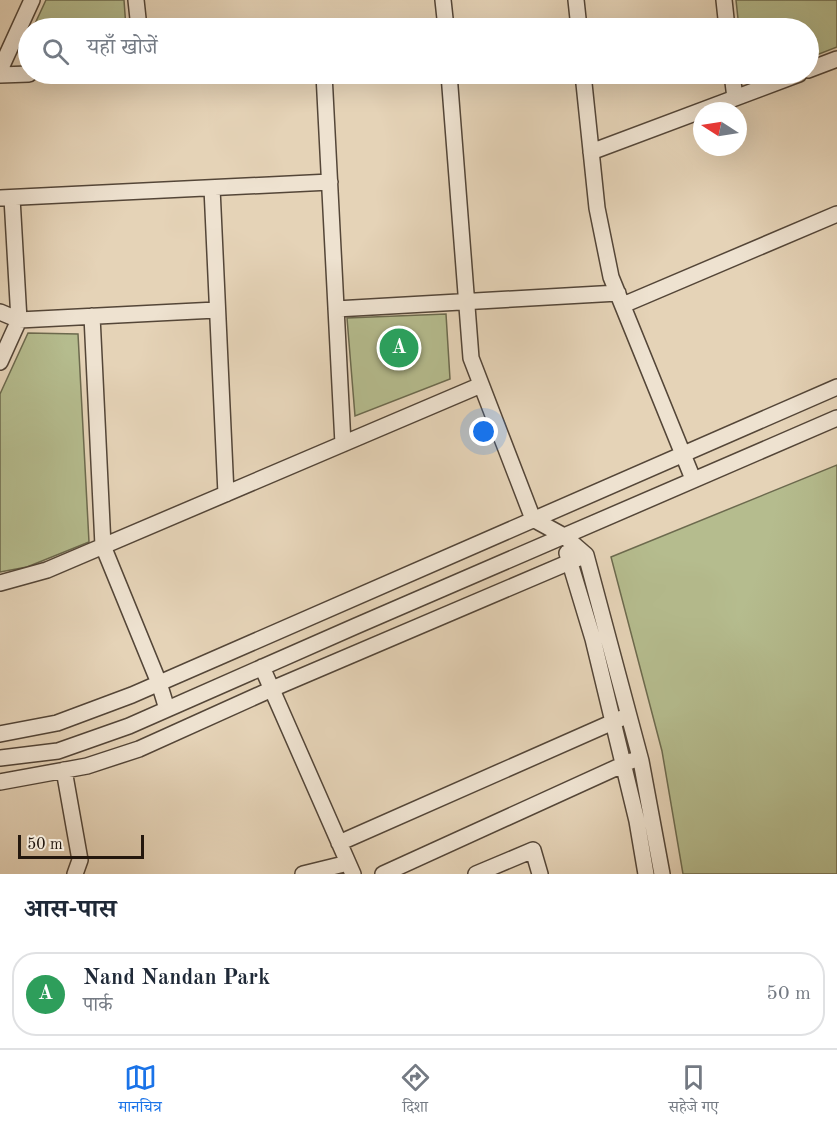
<!DOCTYPE html>
<html lang="hi">
<meta charset="utf-8">
<style>
:root{--surface:#fff;--page:#f2f2f3;--text:#1f2937;--muted:#747a83;--line:#e0e1e3;--accent:#1a73e8}
body{margin:0;font-family:"Old Standard TT","Noto Serif Devanagari",serif;background:var(--page);color:var(--text)}
.compass{position:absolute;left:693px;top:102px;width:54px;height:54px;border-radius:50%;background:var(--surface);box-shadow:0 6px 24px #0002;rotate:282deg}
.scale{position:absolute;left:18px;bottom:15px;width:126px;box-sizing:border-box;padding-left:6px;border:3px solid #23170d;border-top:0;font-size:16px;line-height:21px;white-space:nowrap;color:#23170d;-webkit-text-stroke:4px #eee2d0;paint-order:stroke}
.you{position:absolute;left:484px;top:432px;width:21px;height:21px;margin:-15px;border:4px solid #fff;border-radius:50%;background:#1a73e8;box-shadow:0 0 0 9px #1a73e833}
.badge{display:grid;place-items:center;width:39px;height:39px;border-radius:50%;background:var(--accent);color:#fff;font-size:20px;font-weight:700}
.pin{position:absolute;translate:-50% -50%;border:3px solid #fff;box-shadow:0 2px 6px #0006}
.list{margin:0;padding:0;list-style:none}
h2{display:flex;justify-content:space-between;align-items:center;height:78px;margin:0;padding:0 24px;font-size:26px}
h2 small{font-size:20px;font-weight:400;color:var(--muted)}
.list li{display:grid;grid-template-columns:39px 1fr auto;gap:18px;align-items:center;box-sizing:border-box;height:84px;margin:0 12px 12px;padding:0 12px;border:2px solid var(--line);border-radius:24px}
.list b{display:block;font-size:22px;white-space:nowrap}
.list p{margin:0;font-size:20px;white-space:nowrap;color:var(--muted)}
.list em{font-size:20px;font-style:normal;color:var(--muted)}
.icon{flex:none;width:33px;height:33px;fill:none;stroke:currentColor;stroke-width:2;stroke-linecap:round;stroke-linejoin:round}
.map{position:relative;flex:none;width:837px;height:874px;overflow:hidden}
.search{position:absolute;background:var(--surface);box-shadow:0 6px 24px #0002;left:18px;right:18px;top:18px;height:66px;display:flex;align-items:center;gap:15px;box-sizing:border-box;padding:0 21px;border-radius:33px;color:var(--muted);font-size:22px}
.sheet{height:174px;background:var(--surface)}
nav{display:flex;justify-content:space-around;align-items:center;box-sizing:border-box;height:84px;border-top:2px solid var(--line);background:var(--surface);font-size:16px;color:var(--muted)}
nav a{display:grid;justify-items:center;gap:3px}
nav .on{color:var(--accent)}
.map>svg:first-child{display:block}
.green{fill:#b5bc8e;stroke:#6c6a4e;stroke-width:1.5}
.lines{fill:none;stroke-linecap:round;stroke-linejoin:round}
.minor-casing{stroke:#544638;stroke-width:18}
.minor{stroke:#eee2d0;stroke-width:15}
</style>
<div class="map">
<svg width="837" height="874" viewBox="0 0 837 874">
<rect width="100%" height="100%" fill="#e5d3b7"/>
<filter id="stains"><feTurbulence type="fractalNoise" baseFrequency=".00333" numOctaves="4"/><feColorMatrix values="0 0 0 0 .2 0 0 0 0 .09 0 0 0 0 .02 0 0 0 .5 -.17"/></filter>
<radialGradient id="worn" r=".72"><stop offset=".6" stop-color="#630" stop-opacity="0"/><stop offset="1" stop-color="#630" stop-opacity=".3"/></radialGradient>
<path class="green" d="M46 0H124L126 28H33Z
M736 0H837V47L809 58 808 28H739Z
M446 314 450 379 355 416 347 318Z
M28 333 78 334 89 542 27 567 0 572V394Z
M837 465V874H683L662 751 611 557Z"/>
<g class="lines">
<g class="minor-casing">
<path id="minor" d="M136 0 139 28
M443 0 446 28
M576 0 579 28
M724 0 727 28
M0 70 32 0
M808 70 837 59
M324 74 343 444
M449 74 471 358 533 519 564 536 586 555 641 761 662 874
M583 74 597 208 611 277 693 479
M732 74 735 98
M0 75 29 74
M591 152 799 74
M212 188 226 494
M0 198 330 182
M623 305 837 214
M336 309 618 293
M0 312 19 320 216 310
M92 316 103 546 159 683 167 709
M0 362 19 320 12 198
M567 553 593 639 637 821 646 874
M0 583 47 570 481 385
M262 667 353 874
M0 734 57 723 132 695 837 387
M0 758 58 751 129 726 356 626 837 418
M64 770 80 860 75 874
M0 782 87 766 139 749 272 689 586 555
M339 843 622 718
M303 874 348 863
M383 874 631 761
M476 874 533 850 540 874"/>
</g>
<use href="#minor" class="minor"/>
</g>
<rect width="100%" height="100%" filter="url(#stains)"/>
<rect width="100%" height="100%" fill="url(#worn)"/>
</svg>
<svg class="compass" viewBox="-18 -18 36 36"><path d="M0-13l5 13h-10z" fill="#e53935"/><path d="M0 13l5-13h-10z" fill="#747a83"/></svg>
<div class="scale">50 m</div>
<div class="you"></div>
<div class="pin badge" style="left:399px;top:348px;background:#2e9e5b">A</div>
<div class="search"><svg class="icon" aria-label="search" viewBox="0 0 24 24"><circle cx="10" cy="10" r="6"/><path d="M15 15l6 6"/></svg>यहाँ खोजें</div>
</div>
<section class="sheet">
<h2>आस-पास<small></small></h2>
<ul class="list">
<li><span class="badge" style="background:#2e9e5b">A</span><div><b>Nand Nandan Park</b><p>पार्क</p></div><em>50 m</em></li>
</ul>
</section>
<nav>
<a class="on"><svg class="icon" aria-label="map" viewBox="0 0 24 24"><path d="M3 6l6-2 6 2 6-2v14l-6 2-6-2-6 2zM9 4v14M15 6v14"/></svg>मानचित्र</a>
<a><svg class="icon" aria-label="directions" viewBox="0 0 24 24"><path d="M12 3l9 9-9 9-9-9zM9 14v-3h6M13 9l2 2-2 2"/></svg>दिशा</a>
<a><svg class="icon" aria-label="saved" viewBox="0 0 24 24"><path d="M7 4h10v16l-5-4-5 4z"/></svg>सहेजे गए</a>
</nav>
